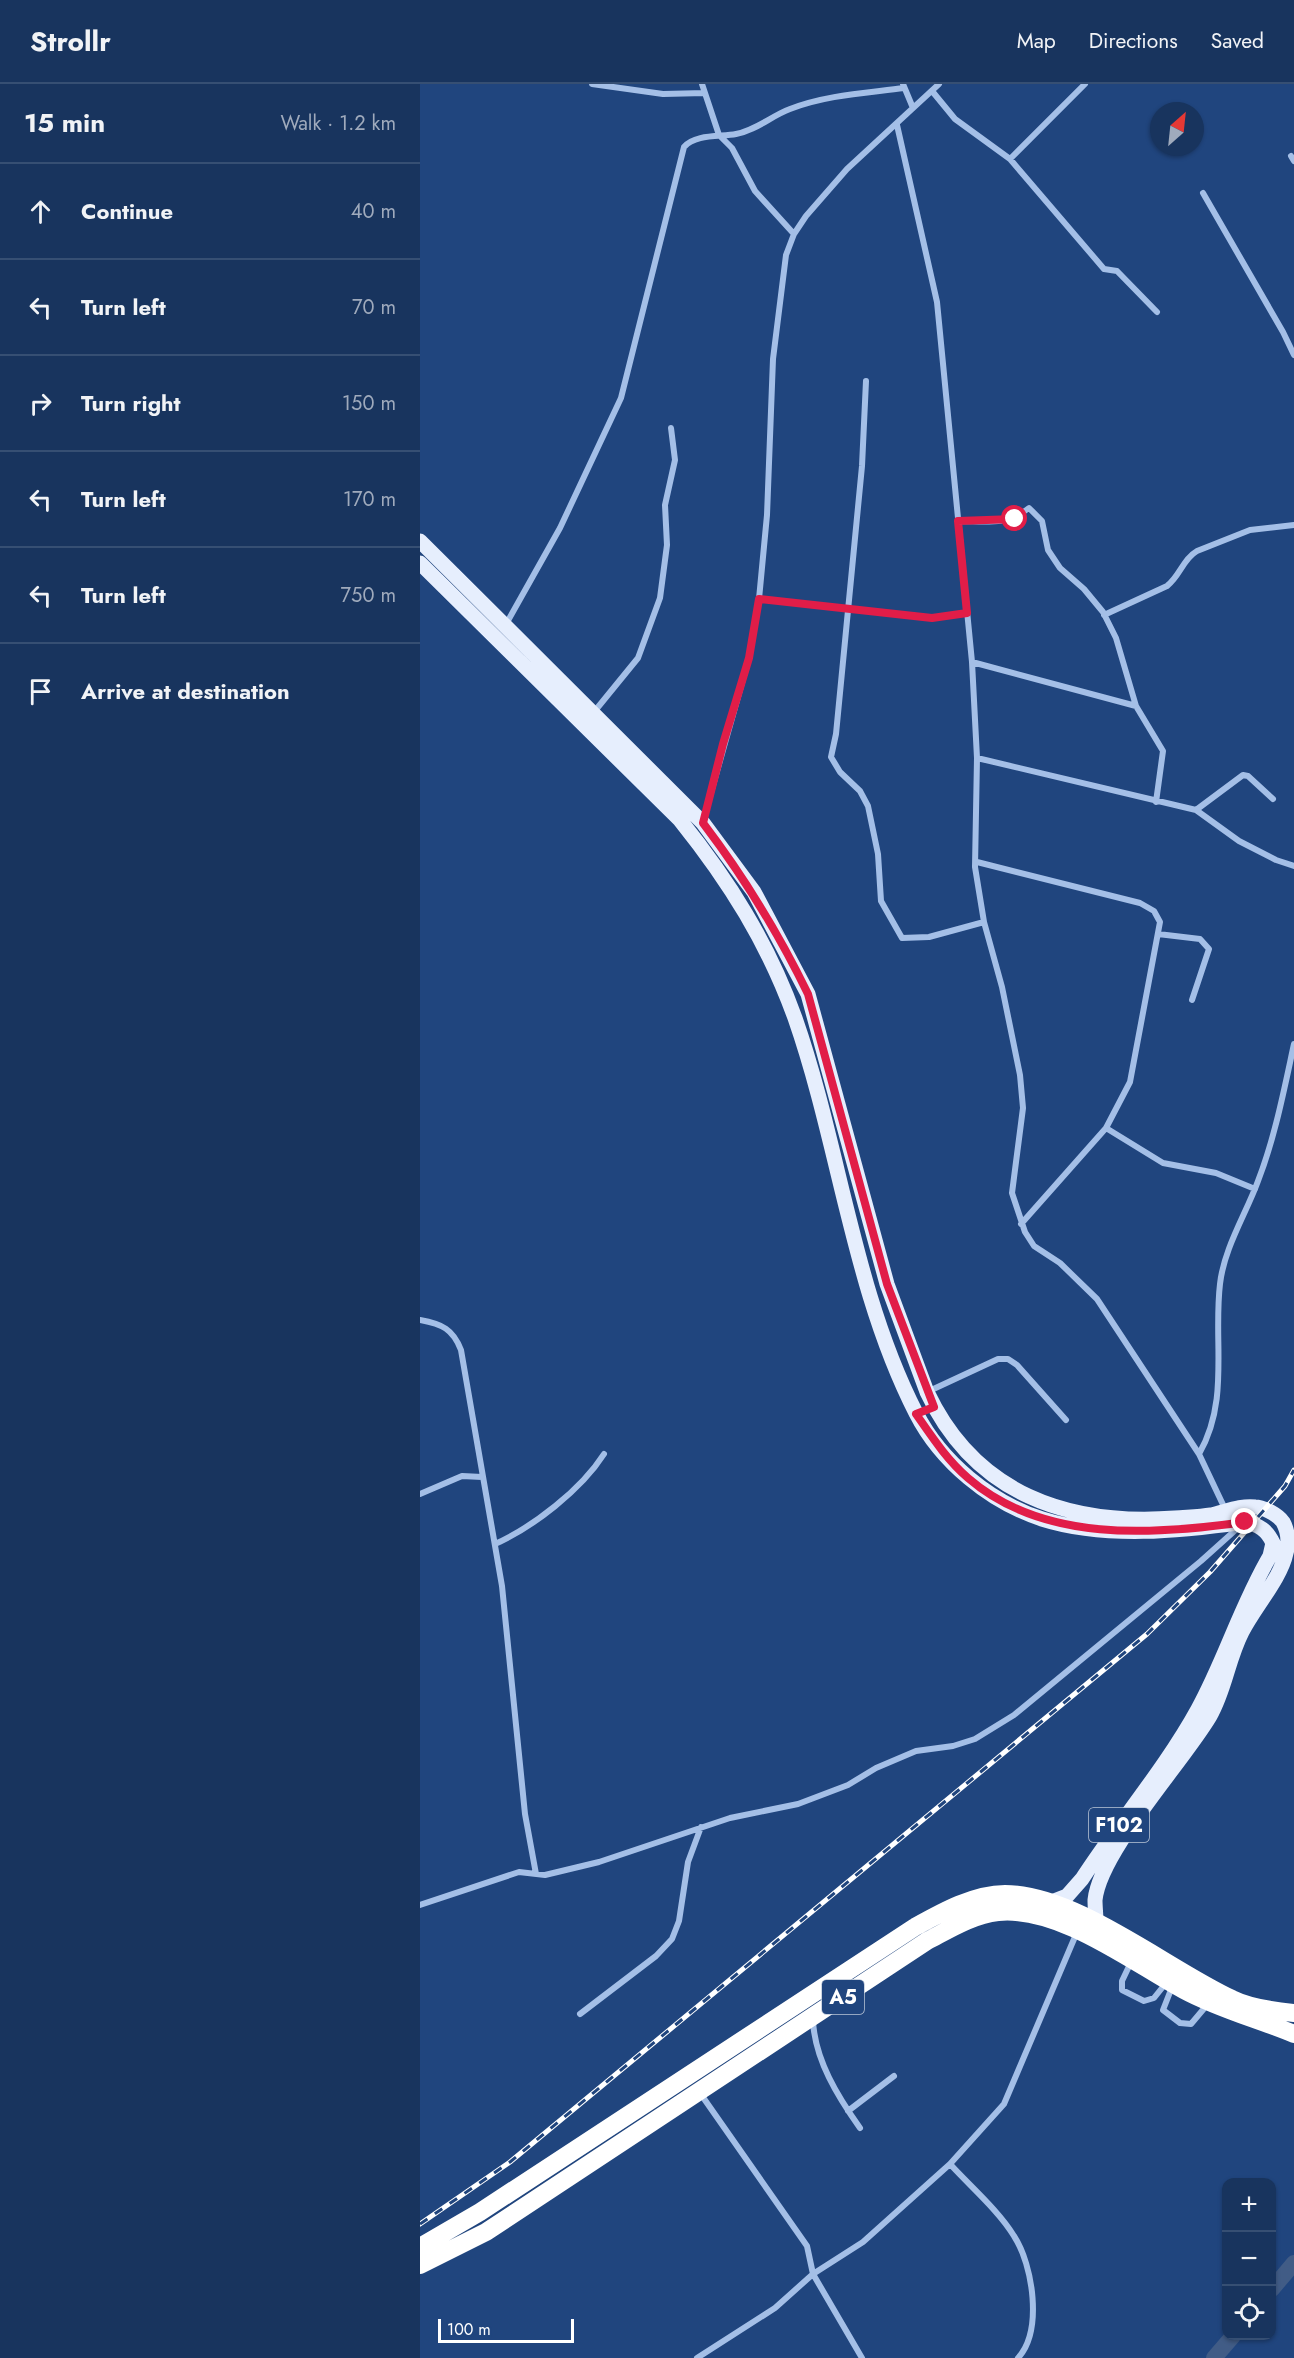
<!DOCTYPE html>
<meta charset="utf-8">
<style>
:root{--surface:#18345e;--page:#253f67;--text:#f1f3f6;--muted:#9faabc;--line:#364f73}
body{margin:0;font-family:Jost,sans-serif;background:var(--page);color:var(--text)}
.controls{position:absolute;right:18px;bottom:18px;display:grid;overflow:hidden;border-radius:12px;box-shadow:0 2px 4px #0004}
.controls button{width:54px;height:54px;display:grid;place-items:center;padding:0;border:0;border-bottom:2px solid var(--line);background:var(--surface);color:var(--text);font:30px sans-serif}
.compass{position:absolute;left:730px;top:18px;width:54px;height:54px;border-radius:50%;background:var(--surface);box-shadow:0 2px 4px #0004;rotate:27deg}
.scale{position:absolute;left:18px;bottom:15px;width:136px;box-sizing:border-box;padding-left:6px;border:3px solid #fff;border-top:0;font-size:16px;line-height:21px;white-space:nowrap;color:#fff;-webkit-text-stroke:4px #20457e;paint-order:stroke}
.stop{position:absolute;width:18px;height:18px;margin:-14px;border:4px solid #e11d48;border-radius:50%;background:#fff}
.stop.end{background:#e11d48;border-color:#fff;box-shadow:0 2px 6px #0008}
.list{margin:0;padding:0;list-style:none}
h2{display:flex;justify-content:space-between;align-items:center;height:78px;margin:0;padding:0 24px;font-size:26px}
h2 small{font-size:20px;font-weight:400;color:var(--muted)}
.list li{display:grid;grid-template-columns:39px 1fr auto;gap:18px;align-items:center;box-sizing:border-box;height:96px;padding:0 24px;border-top:2px solid var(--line)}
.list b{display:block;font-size:22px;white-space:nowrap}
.list em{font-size:20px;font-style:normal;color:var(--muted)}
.icon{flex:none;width:33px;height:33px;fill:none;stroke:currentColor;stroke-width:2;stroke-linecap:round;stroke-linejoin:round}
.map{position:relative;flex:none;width:874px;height:2274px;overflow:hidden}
header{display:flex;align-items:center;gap:36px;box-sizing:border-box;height:84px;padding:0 30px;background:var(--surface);border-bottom:2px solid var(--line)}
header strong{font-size:28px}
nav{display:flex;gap:33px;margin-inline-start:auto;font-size:21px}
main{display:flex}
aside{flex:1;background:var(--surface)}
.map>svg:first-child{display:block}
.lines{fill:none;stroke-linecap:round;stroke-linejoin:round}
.river{stroke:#415c86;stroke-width:16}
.street{stroke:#a4bfe7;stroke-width:6}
.primary{stroke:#e6eefd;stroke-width:15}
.highway{stroke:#fff;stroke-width:18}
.rail-casing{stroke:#fff;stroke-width:5}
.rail{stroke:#20457e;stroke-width:3;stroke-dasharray:9;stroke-linecap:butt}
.route{stroke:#e11d48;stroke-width:8}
.labels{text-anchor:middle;stroke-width:5;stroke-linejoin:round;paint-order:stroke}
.shield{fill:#20457e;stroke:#bcc7d8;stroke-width:1.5}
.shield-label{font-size:20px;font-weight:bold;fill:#fff}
</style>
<header>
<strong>Strollr</strong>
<nav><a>Map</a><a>Directions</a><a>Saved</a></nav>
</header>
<main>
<aside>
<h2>15 min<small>Walk · 1.2 km</small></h2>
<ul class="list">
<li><svg class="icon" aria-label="ahead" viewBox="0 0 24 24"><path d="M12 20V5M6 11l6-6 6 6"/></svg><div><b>Continue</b></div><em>40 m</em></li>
<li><svg class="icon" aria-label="left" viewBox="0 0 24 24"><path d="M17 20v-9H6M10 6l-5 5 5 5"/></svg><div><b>Turn left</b></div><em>70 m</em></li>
<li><svg class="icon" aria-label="right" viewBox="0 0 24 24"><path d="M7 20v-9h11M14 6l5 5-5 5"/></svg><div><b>Turn right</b></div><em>150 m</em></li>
<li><svg class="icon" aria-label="left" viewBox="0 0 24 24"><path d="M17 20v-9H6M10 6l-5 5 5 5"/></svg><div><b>Turn left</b></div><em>170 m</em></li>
<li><svg class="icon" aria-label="left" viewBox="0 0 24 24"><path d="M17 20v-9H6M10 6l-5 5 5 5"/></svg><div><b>Turn left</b></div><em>750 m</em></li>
<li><svg class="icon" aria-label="arrive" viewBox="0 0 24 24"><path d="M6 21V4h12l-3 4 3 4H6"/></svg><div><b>Arrive at destination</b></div></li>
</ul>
</aside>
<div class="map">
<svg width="874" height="2274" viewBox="0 0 874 2274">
<rect width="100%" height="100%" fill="#20457e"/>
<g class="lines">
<path class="river" d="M852 2205 874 2179
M794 2274 813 2252"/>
<path class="street" d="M172 0 243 10 285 9
M282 0 299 51 312 64 335 107 374 150
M483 0 493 24
M512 7 535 35 590 75 684 185 697 187 737 228
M477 41 517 218 552 578 557 674 555 783 564 838 582 903 600 991 603 1024 592 1109 605 1148 614 1162 640 1179 677 1215 779 1370 806 1427
M871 72 874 77
M590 75 665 0
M783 109 863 248 874 271
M446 297 442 382 416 650 411 673 420 688 440 707 448 722 458 770 461 817 482 854 509 853 564 838
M538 437C566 437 586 442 609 424L622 437 628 466 640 484 664 505 683 528 696 554 716 622 743 667 736 718
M339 515 512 534 547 529
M684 531 747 502C760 492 763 475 777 467L830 446 874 441
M85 542 140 444 201 314 264 63C275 50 301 53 316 50 337 46 351 32 370 25 406 11 447 9 484 4
M552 578 716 622
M174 628 218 574 240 514 247 461 245 421 255 376 251 344
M557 674 776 726 819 757 856 776 874 782
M776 726 823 691 828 692 853 715
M283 737 329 574 339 515 347 431 353 275 366 171 374 150 386 132 427 85 519 0
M557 778 720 819 734 827 740 838 710 998 686 1044 601 1140
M738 850 780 855 789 865 772 916
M686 1044 743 1079 796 1089 835 1105
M0 1236C22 1240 33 1245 41 1266L82 1502 105 1730 116 1790
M507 1308 578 1275H588L597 1281 646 1336
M779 1370C810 1316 793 1258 800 1200 804 1164 826 1130 838 1097 855 1053 864 1006 874 960
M0 1410 42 1392 62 1393
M75 1460C113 1443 161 1406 184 1370
M0 1821 99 1788 125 1791 179 1778 310 1734 378 1720 428 1701 456 1684 496 1667 533 1662 555 1655 594 1631 781 1477 820 1442
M712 1876 702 1897V1906L724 1917 734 1914 746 1899
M752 1903 743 1926 760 1939 771 1940 787 1921
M160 1930 236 1872 252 1855 259 1837 268 1778 281 1743
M393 1937C395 1976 418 2013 440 2044
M280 2009 387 2162 393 2190 442 2274
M428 2027 474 1992
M530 2080C550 2102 579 2127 594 2152 613 2181 623 2247 598 2274
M277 2274 355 2224 393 2190 443 2158 530 2080 584 2020 657 1848"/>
<path class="primary" d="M0 457 283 739 334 808 388 910 467 1200 507 1308C555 1410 648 1442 755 1434 767 1433 779 1433 791 1431 805 1428 821 1421 835 1423 844 1423 858 1431 863 1438 868 1447 869 1459 866 1469 861 1494 834 1524 822 1548 808 1575 805 1606 790 1632 763 1678 680 1767 675 1816 675 1823 676 1831 676 1839
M0 479 260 736C309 797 348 859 375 934 420 1063 433 1206 496 1329 521 1378 570 1418 622 1435 686 1455 760 1447 825 1438 839 1441 847 1446 853 1459L850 1472C821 1521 805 1576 778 1625 745 1685 699 1738 662 1795L647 1812 629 1819"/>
<path class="highway" d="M0 2163 60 2128 495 1843C522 1828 554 1810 585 1810 656 1810 747 1885 812 1915 830 1924 854 1927 874 1929
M0 2181 66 2148 507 1857C530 1845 552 1831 578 1828 640 1822 712 1878 764 1906 799 1925 838 1935 874 1950"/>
<g class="rail-casing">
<path id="rail" d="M0 2140 90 2078 727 1550 790 1488 865 1402 874 1386"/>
</g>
<use href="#rail" class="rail"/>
</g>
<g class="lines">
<path class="route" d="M595 435 538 437 547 529 512 534 339 515 329 574 303 660 283 739C324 793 358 848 388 910L467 1200 514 1323 496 1330C512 1353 527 1376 548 1394 623 1459 733 1451 825 1438"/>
</g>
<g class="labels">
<g class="shield">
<rect x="669" y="1724" width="60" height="34" rx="4.5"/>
<rect x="402" y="1896" width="42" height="34" rx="4.5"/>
</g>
<g class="shield-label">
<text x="699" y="1748">F102</text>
<text x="423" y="1920">A5</text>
</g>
</g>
</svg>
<div class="controls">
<button>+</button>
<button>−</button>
<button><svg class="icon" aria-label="locate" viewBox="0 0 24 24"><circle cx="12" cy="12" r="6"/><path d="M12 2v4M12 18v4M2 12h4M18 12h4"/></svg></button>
</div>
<svg class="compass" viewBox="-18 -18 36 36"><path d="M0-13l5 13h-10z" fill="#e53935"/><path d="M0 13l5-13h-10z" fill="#9faabc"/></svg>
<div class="scale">100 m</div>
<div class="stop" style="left:595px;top:435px"></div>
<div class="stop end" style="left:825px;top:1438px"></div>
</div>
</main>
